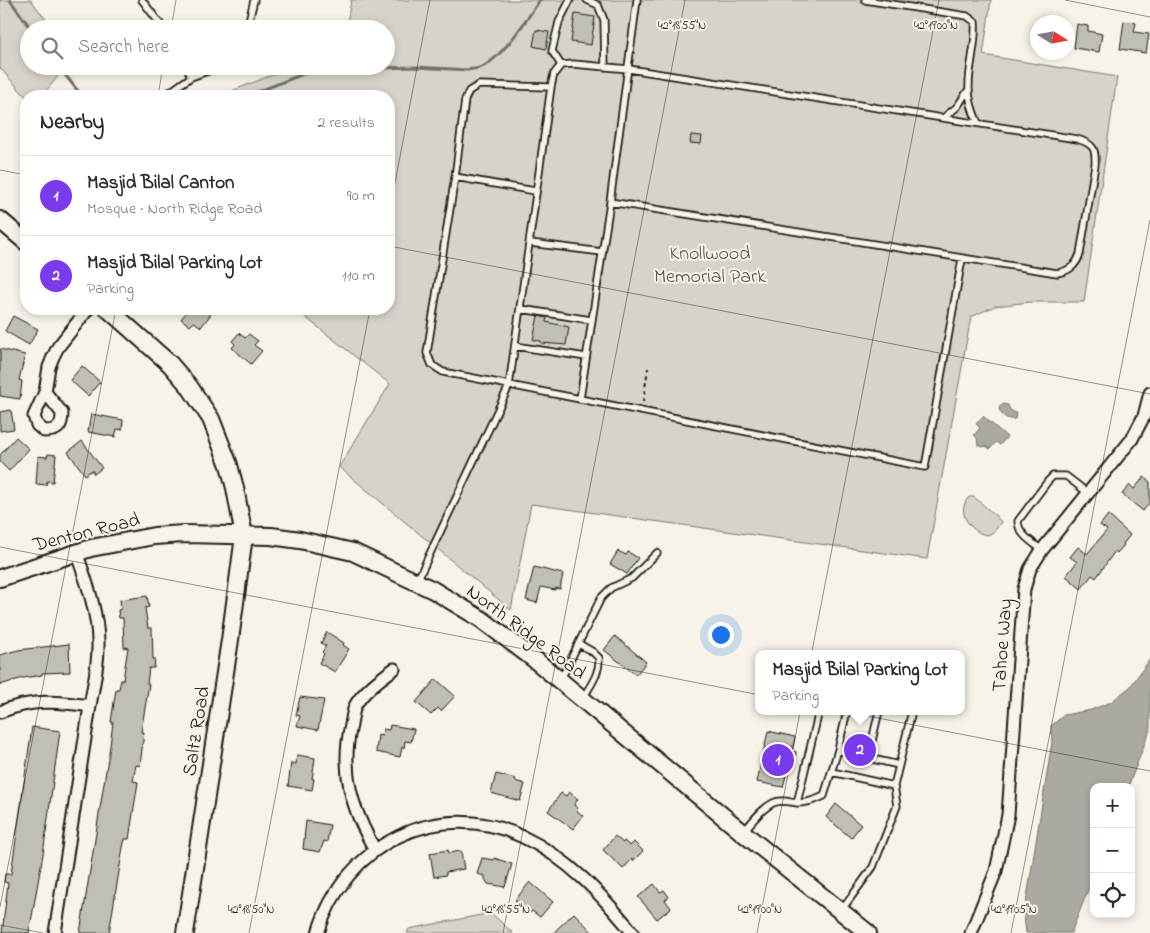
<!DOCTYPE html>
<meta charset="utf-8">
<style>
:root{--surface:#fff;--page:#f7f7f7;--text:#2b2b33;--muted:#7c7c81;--line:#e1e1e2;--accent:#7c3aed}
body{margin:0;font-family:"Indie Flower",sans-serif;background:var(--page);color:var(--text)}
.controls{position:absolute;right:15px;bottom:15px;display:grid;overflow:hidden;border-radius:10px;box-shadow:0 2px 8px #0003}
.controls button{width:45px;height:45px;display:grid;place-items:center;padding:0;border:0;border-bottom:1px solid var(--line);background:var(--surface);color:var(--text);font:25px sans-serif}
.compass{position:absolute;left:1030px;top:15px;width:45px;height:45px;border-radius:50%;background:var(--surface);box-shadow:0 2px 8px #0003;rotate:101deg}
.you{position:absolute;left:720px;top:634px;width:18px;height:18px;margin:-12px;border:4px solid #fff;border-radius:50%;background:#1a73e8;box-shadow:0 0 0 8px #1a73e833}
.badge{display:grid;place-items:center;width:32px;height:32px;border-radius:50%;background:var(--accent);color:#fff;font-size:16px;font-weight:700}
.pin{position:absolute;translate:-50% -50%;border:2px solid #fff;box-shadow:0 1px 5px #0006}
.popup{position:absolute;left:755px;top:650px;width:210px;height:65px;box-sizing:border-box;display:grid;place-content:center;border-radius:10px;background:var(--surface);filter:drop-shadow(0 1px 4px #0005);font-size:16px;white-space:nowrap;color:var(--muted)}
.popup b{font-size:19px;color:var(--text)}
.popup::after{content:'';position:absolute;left:50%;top:100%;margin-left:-10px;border:10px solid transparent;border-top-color:var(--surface)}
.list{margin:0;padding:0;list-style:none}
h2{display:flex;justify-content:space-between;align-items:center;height:65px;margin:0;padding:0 20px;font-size:21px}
h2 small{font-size:16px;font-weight:400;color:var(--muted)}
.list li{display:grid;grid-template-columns:32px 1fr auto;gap:15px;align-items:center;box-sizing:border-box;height:80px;padding:0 20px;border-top:1px solid var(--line)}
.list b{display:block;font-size:19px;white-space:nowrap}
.list p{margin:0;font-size:16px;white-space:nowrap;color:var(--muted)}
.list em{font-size:16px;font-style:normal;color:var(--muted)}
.icon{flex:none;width:28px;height:28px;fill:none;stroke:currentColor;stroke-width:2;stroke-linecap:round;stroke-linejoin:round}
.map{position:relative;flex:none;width:1150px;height:933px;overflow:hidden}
.search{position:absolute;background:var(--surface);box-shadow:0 2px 8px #0003;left:20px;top:20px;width:375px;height:55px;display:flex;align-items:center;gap:12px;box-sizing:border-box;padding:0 18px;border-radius:28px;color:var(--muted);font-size:19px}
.panel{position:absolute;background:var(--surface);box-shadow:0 2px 8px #0003;left:20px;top:90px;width:375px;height:225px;border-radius:20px}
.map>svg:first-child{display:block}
.green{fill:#d7d3cb;stroke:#7a7874}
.water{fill:#aca9a2;stroke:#72716c}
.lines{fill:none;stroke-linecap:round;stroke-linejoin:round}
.stream{stroke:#72716c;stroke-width:3}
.building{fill:#c0beb5;stroke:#1c1c1c}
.lane-casing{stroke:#1c1c1c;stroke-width:9}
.street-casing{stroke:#1c1c1c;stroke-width:15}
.secondary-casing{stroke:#1c1c1c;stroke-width:20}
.path{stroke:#1c1c1c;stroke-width:2;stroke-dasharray:4 4;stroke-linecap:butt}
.lane{stroke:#f7f3e8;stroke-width:5.5}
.street{stroke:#f7f3e8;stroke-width:11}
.secondary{stroke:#f7f3e8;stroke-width:16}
.ticks{fill:none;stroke:#1c1c1c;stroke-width:1;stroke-opacity:0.45}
.labels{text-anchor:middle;stroke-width:4;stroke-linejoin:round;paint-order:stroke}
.park-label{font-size:20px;fill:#545351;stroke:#f7f3e8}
.street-label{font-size:20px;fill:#1c1c1c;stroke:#f7f3e8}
.ticks-label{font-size:12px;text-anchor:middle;fill:#1c1c1c;stroke:#f7f3e8;stroke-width:4;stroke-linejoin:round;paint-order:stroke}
</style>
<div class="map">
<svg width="1150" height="933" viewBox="0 0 1150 933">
<rect width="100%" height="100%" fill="#f7f3e8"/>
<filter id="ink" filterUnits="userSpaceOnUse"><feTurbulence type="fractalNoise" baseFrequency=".02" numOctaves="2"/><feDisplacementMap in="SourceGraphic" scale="10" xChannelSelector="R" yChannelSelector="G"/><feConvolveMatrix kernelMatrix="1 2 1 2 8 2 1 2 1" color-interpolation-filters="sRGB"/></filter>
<g filter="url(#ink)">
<path class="green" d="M0 0H31L53 29H29V66H66L42 96 26 97 0 68Z
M351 0H991L983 55 1117 77 1084 302H1030L995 306 971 317 927 559 531 504 511 610 339 467 390 384 295 309H389V96H219L295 66H386V29H346Z
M969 497H974L996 516 1001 522C998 526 995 532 990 534 979 539 952 515 969 497Z
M491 913 513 933H407L409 929Z"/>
<path class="water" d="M1002 404 1008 405 1010 410 1016 413 1015 419C1008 421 1000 415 999 408Z
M983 416 1007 437 1000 445 996 442 990 449 986 446 983 447 978 445 977 438 974 435 980 428 976 424Z
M1150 659V730L1128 787H1094V875L1071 933H1026L1024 916 1052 742 1051 726 1064 715 1091 710 1111 702 1130 687Z"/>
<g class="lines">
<path class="stream" d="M10 0 31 29
M58 66 82 96
M247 96 313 70 416 67 468 70C473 69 479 69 484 66 505 54 526 20 540 0"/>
</g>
<path class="building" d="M575 14 595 17 591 45 571 42Z
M1124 21 1136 23 1134 32 1149 34 1146 53 1120 49Z
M1077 24 1088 26V31L1102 34 1099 52 1074 48Z
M536 30 549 32 546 49 533 46Z
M691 135 702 136 701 144 690 143Z
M189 309H203L211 314 201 327 194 322 190 326 181 319Z
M13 316 38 329 29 345 5 331Z
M538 316 547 318 546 322 569 327 566 345 541 343V341L533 340Z
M239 333 245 338 249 334 258 341 254 345 262 351 251 364 232 348 235 344 232 341Z
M0 349 25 355 19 380 22 381 20 399 0 396Z
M82 366 100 382 88 396 70 380Z
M11 410 14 429 0 431V412Z
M91 414 123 420 122 430 117 429 115 437 88 432Z
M16 437 29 449 9 471 0 462V455Z
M82 441 102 468 94 474 92 470 85 475 68 452Z
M48 454 56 455 53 482 47 481 46 485 36 484 38 456 47 457Z
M1144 477 1150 482V502L1143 511 1122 494 1130 485 1134 489Z
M1108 515 1130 535 1123 544 1124 545 1117 553 1115 551 1096 578 1092 575 1081 589 1066 576 1077 562 1070 557 1078 547 1087 554 1107 530 1100 525Z
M618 551 626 555 628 552 638 558 627 574 610 564Z
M534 567 563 574 560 589 556 588 555 590 541 587 537 603 526 600Z
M147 596 149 607 145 608 148 628H152L153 659H155L154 668H149L147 684H149L141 732H144L140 766 136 765 133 781 138 782 129 839H125L123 847 109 933H80L110 746 113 722H111L116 689H119L121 680H123L128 647 124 648 123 618H119L118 610 121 609 120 600Z
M327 632 344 643 343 645 349 649 335 672 319 663 324 654 322 652 326 646 321 643Z
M615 636 646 662 636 675 604 650Z
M69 644 70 672 42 673V675L23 678 0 685V655L18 650Z
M436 679 455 696 441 711 438 708 431 715 416 702Z
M300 697 324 700 318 730 297 726 300 716 296 715Z
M390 725 414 729 411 742 405 741 404 748 402 747 400 757 376 752 378 735 382 736 383 729 389 730Z
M32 727 60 731 43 854 29 933H2L8 883 4 882 5 874H11Z
M768 731 795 737 792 751 796 752 792 769 788 768 783 787 757 782Z
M297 755 315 758 312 779H314L312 790 288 786 291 763 296 764Z
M496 774 516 779 515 781 525 784 520 801 491 793Z
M569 792 578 799 574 805 578 808 576 810 583 816 573 829 548 811 561 793 566 796Z
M836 804 861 825 851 838 826 817Z
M306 821 330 825 327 842 324 841 320 852 303 849Z
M615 836 623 843 624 841 630 846 634 842 643 851 633 861 632 859 623 869 603 850Z
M448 850 449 853 461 851 464 869 446 872V875L434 877 430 853Z
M482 858 494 860V858L512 864 505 887 488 884 485 879V876L477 874Z
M530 882 553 902 540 917 532 911 530 913 515 900Z
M654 884 660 892 664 890 669 897 665 900 671 908 657 919 638 897Z
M574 913 593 933H553Z"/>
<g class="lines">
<g class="lane-casing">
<path id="lane" d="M142 0 164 29
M587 0 598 5 604 20 605 67
M865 0 967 16 975 22C977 45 968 67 969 89 969 102 973 112 978 123
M247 29 254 0
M561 65 552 51 559 22 570 0
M186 66 191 77
M551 87 479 85 469 91 465 100 455 177 427 353 432 365 443 372 580 399 610 202 637 0
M164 96 191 77 222 66
M943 118 957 107 969 89
M455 177 535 191
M530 243 602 252
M521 309 591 320
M515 346 586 357
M580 399 925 467 962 259
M1042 550C1032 542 1018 534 1018 521L1048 481 1053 476H1066L1088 493
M417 581 509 386 551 87 554 74 561 65 573 64 629 69 1077 139C1094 144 1096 149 1095 165L1080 254C1076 266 1069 271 1057 273L610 202
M579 644 593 652 599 658C600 673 591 684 584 697
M561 679 601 598 611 588 632 578 657 553
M838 750 847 711
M868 758 899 765
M832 772 894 786 912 711
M797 803 819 711
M744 831C752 822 761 809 773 803 781 799 789 802 797 803 807 803 816 800 824 796L838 750 868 758 879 711
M841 911 873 867 897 806 894 786"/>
</g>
<g class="street-casing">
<path id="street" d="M45 392 62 413C62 427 58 431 44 431L37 425 34 416 45 392 49 367 53 357 58 347 88 309
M0 712C32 699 57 701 90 706 93 687 98 667 98 647 99 616 87 582 76 552
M375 850C352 809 340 772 351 725 352 719 353 711 355 706 363 691 381 678 394 669
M55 933 90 706
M318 933C344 845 437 796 523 837 568 858 602 895 633 933
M971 933 996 871 1008 815 1024 589 1030 569 1042 550 1132 439 1144 416 1150 393"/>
</g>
<g class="secondary-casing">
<path id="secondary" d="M0 220 26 242
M108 309 170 364 189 386 211 419 229 465 235 488 244 536 230 640 185 933
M0 578 91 548 154 536 184 534 271 536 300 540 353 552 433 590 481 619 534 659 742 832 868 933"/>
</g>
<path class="path" d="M643 402 648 368"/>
<use href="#lane" class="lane"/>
<use href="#street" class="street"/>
<use href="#secondary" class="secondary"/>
</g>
</g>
<path class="ticks" d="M1065 0 1150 17M171 29 176 0M158 96 163 66M0 170 26 175M389 214 430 0M389 246 1150 394M0 547 1150 771M0 907 116 309M0 925 43 933M249 933 370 309M503 933 685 0M757 933 939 0M1011 933 1150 220"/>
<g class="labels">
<g class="park-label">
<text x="710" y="259">Knollwood<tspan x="710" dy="23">Memorial Park</tspan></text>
</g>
<g class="street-label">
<text transform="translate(86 531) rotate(-14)" y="7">Denton Road</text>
<text transform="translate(527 631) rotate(37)" y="7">North Ridge Road</text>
<text transform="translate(1001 645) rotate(-86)" y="7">Tahoe Way</text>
<text transform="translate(195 731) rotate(-81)" y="7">Saltz Road</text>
</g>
</g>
<g class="ticks-label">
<text x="682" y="29">42°18'55"N</text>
<text x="936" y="29">42°19'00"N</text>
<text x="251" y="913">42°18'50"N</text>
<text x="506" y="913">42°18'55"N</text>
<text x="760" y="913">42°19'00"N</text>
<text x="1014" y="913">42°19'05"N</text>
</g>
</svg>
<div class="controls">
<button>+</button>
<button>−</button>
<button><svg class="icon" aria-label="locate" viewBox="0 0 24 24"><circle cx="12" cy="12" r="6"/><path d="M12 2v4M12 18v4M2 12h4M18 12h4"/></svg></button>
</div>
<svg class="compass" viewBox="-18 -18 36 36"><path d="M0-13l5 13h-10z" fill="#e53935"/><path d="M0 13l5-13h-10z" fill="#7c7c81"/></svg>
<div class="you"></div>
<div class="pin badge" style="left:778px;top:760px">1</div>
<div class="pin badge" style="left:860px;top:750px">2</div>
<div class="popup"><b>Masjid Bilal Parking Lot</b>Parking</div>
<div class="search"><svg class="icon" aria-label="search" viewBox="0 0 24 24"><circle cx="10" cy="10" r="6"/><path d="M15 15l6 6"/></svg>Search here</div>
<section class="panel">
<h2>Nearby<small>2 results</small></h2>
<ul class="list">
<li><span class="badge">1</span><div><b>Masjid Bilal Canton</b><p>Mosque · North Ridge Road</p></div><em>90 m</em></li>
<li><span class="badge">2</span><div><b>Masjid Bilal Parking Lot</b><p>Parking</p></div><em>110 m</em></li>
</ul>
</section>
</div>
